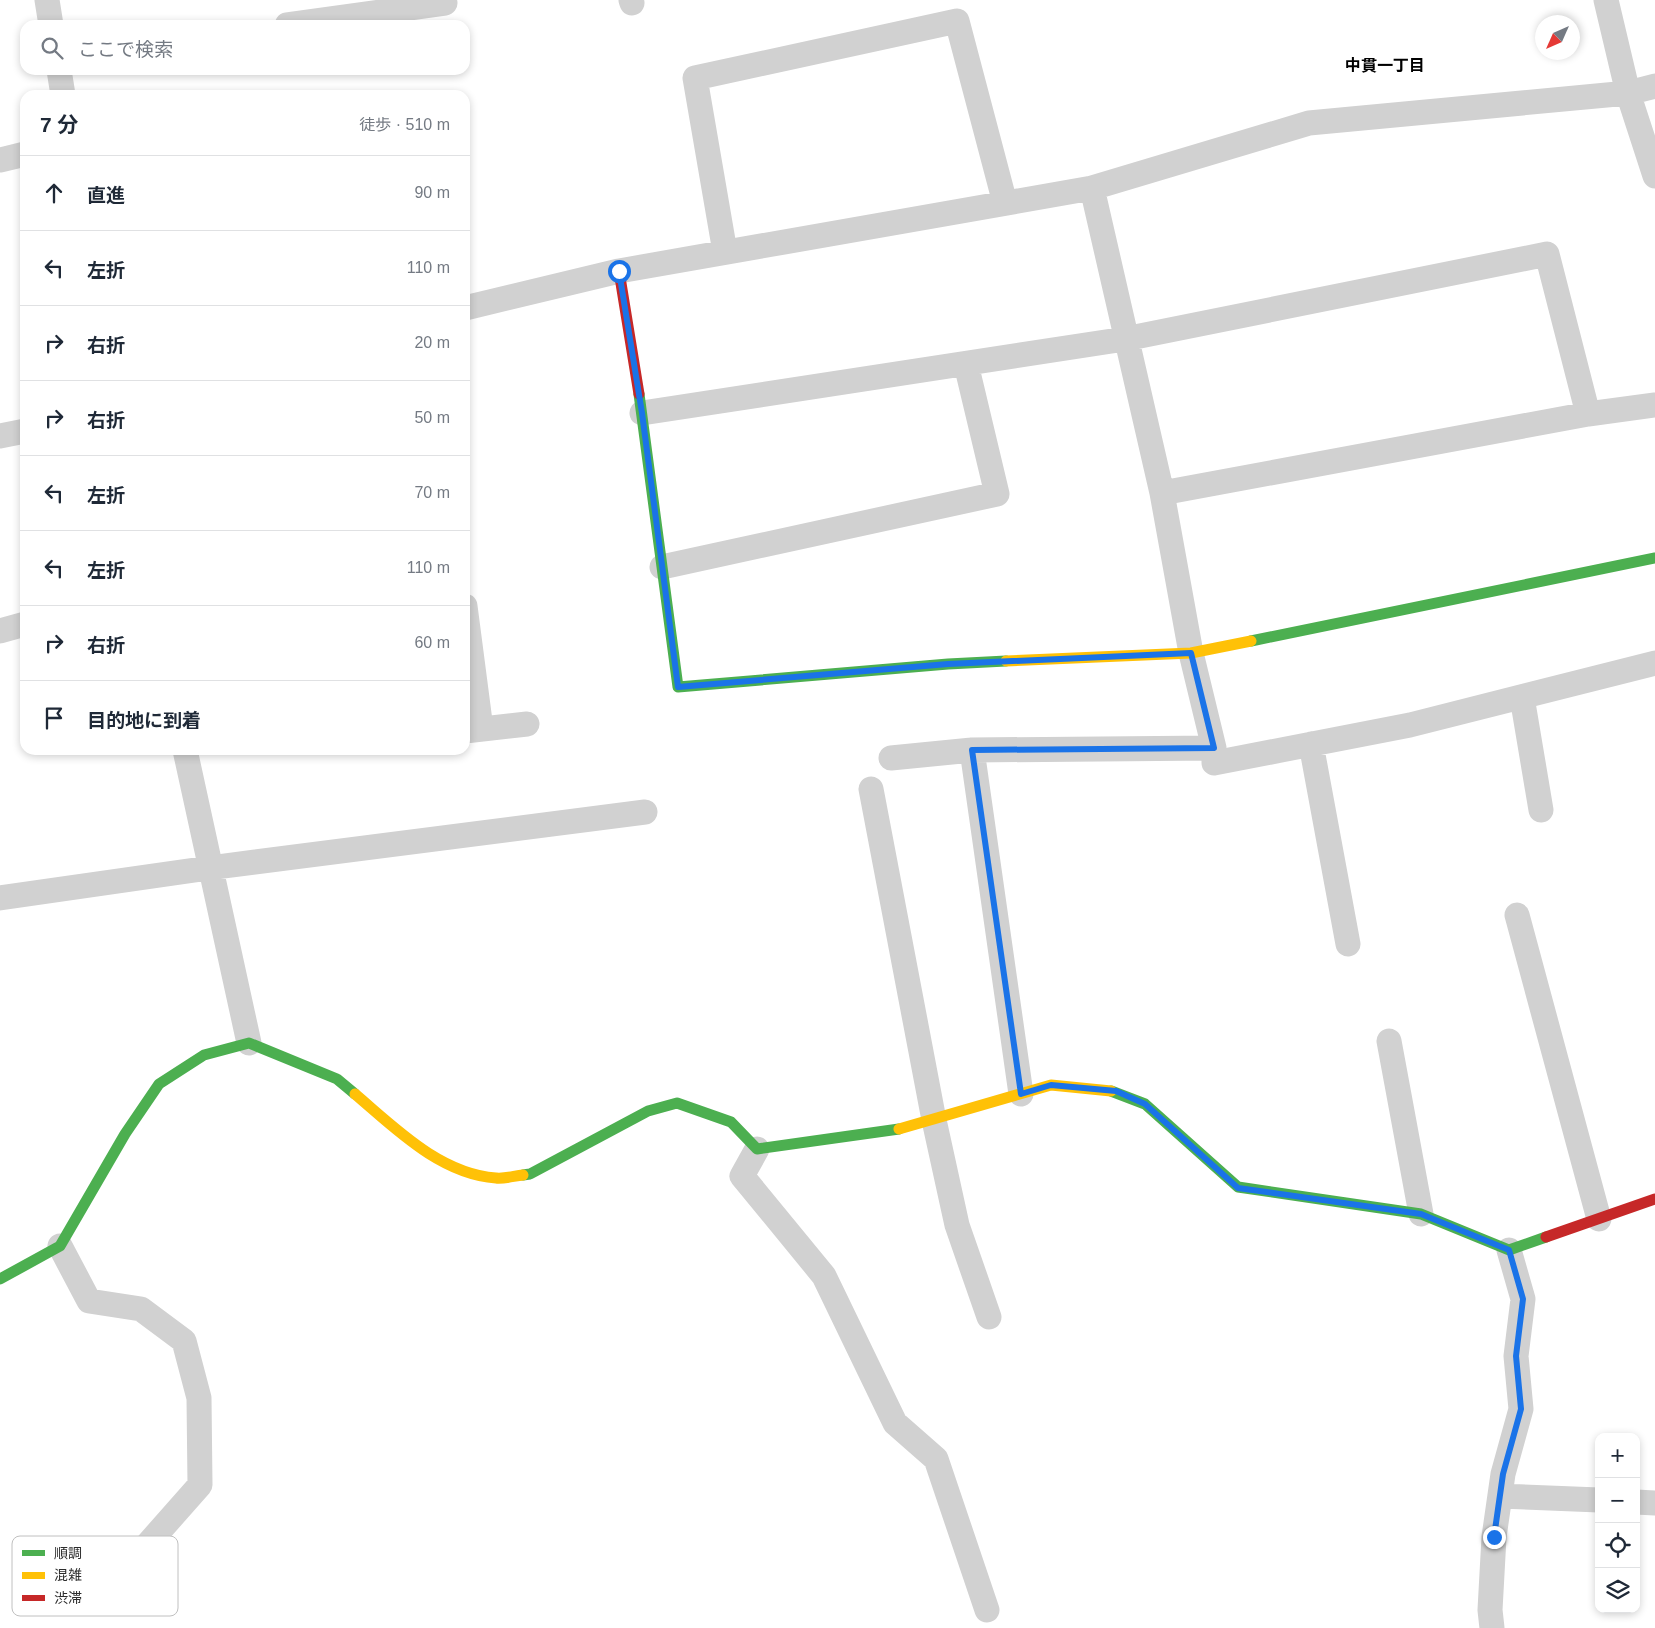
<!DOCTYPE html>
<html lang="ja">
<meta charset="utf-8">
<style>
:root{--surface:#fff;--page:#f6f6f7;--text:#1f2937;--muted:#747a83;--line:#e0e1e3}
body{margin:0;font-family:Arial,"Noto Sans JP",sans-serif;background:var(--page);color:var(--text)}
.controls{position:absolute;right:15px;bottom:15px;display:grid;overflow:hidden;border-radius:10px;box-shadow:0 2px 8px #0003}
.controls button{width:45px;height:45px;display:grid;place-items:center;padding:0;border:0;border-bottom:1px solid var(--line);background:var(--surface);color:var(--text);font:25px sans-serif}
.compass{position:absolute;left:1535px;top:15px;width:45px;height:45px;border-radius:50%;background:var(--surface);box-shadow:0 2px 8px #0003;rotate:225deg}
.stop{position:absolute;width:15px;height:15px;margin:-11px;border:4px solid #1a73e8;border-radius:50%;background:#fff}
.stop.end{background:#1a73e8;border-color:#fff;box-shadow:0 1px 5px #0008}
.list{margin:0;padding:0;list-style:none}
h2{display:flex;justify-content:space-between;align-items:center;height:65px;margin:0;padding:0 20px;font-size:21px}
h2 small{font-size:16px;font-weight:400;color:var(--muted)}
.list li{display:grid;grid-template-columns:32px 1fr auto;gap:15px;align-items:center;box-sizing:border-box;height:75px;padding:0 20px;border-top:1px solid var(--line)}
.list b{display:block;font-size:19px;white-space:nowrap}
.list em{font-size:16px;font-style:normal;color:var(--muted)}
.icon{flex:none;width:28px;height:28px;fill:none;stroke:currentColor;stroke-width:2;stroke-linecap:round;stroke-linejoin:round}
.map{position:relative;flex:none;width:1655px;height:1628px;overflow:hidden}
.search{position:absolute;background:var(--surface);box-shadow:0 2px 8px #0003;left:20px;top:20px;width:450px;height:55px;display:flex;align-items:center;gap:12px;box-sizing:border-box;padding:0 18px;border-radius:15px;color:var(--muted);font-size:19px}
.panel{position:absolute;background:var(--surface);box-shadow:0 2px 8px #0003;left:20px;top:90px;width:450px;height:665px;border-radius:15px}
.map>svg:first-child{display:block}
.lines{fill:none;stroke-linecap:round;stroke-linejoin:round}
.street{stroke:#d1d1d1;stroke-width:25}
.fast{stroke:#4caf50;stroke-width:11}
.slow{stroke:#ffc107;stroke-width:11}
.jam{stroke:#c62828;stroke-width:11}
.route{stroke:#1a73e8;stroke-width:6}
.labels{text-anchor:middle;stroke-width:5;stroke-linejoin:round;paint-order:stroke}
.neighbourhood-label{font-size:16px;font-weight:bold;fill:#000;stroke:#fff}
.key{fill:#fff;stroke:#c0c0c0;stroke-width:1}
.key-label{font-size:14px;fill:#2c2c2c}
</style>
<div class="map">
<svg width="1655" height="1628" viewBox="0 0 1655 1628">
<rect width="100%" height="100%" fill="#fff"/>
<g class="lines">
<path class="street" d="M47 0 51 25
M631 0 632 3
M1606 0 1628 93 1655 176
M287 25 445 3
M59 70 63 95
M0 160 25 154
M1092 188 1162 493 1191 653 1214 748
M725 252 695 78 957 21 1005 203
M465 308 619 271 1092 188 1309 123 1628 93 1655 86
M642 413 1125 339 1547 254 1588 414
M0 436 25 431
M1162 493 1588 414 1655 405
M662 567 997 494 966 364
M465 606 481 729
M0 631 25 624
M1522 697 1541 810
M465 731 527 724
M1311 744 1348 944
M185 750 249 1043
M891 758 972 750
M871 789 934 1120 957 1225 989 1317
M0 898 209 868 645 812
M1517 915 1599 1219
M1389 1041 1421 1214
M1021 1094 972 750 1214 748V763L1410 725 1655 663
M757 1149 742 1176 824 1276 895 1423 936 1459 987 1610
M60 1246 89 1301 141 1309 184 1341 199 1398 200 1485 117 1579
M1500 1496 1599 1500
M1636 1502 1655 1503
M1492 1628 1490 1610 1494 1537 1503 1474 1521 1409 1516 1356 1523 1299 1509 1250"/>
<path class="fast" d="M639 394 678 687 948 664 1006 661
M1251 641 1655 558
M1111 1091 1145 1104 1238 1187 1421 1214 1509 1250 1546 1237
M523 1175 530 1174 648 1111 677 1103 731 1122 757 1149 899 1129
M0 1279 60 1246 125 1134 159 1084 204 1055 249 1043 337 1079 355 1094"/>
<path class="slow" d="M1006 661 1191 653 1251 641
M355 1094C395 1128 440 1174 496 1178 504 1179 514 1176 523 1175
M899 1129 1051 1085 1111 1091"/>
<path class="jam" d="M619 271 639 394
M1546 1237 1655 1199"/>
</g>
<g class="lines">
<path class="route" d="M619 271 642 413 678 687 948 664 1191 653 1214 748 972 750 1021 1094 1051 1085 1116 1091 1145 1104 1238 1188 1421 1214 1509 1250 1523 1299 1516 1356 1521 1409 1503 1474 1494 1537"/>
</g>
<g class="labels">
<g class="neighbourhood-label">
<text x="1385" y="71">中貫一丁目</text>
</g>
</g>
<rect x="12" y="1536" width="166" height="80" rx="8" class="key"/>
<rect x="22" y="1550" width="23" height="6" fill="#4caf50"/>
<rect x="22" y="1572" width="23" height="7" fill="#ffc107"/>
<rect x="22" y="1595" width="23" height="6" fill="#c62828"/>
<g class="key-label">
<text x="54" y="1558">順調</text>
<text x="54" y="1580">混雑</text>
<text x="54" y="1603">渋滞</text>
</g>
</svg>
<div class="controls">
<button>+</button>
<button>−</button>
<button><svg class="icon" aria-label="locate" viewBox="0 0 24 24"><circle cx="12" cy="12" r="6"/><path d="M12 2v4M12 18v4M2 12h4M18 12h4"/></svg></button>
<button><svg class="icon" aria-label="layers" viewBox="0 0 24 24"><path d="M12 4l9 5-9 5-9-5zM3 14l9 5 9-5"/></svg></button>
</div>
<svg class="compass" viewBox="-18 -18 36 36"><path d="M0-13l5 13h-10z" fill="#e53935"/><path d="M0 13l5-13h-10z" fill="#747a83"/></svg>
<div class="stop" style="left:619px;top:271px"></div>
<div class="stop end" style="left:1494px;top:1537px"></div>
<div class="search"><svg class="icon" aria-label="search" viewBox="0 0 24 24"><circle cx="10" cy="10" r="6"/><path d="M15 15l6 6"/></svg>ここで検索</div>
<section class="panel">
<h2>7 分<small>徒歩 · 510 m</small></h2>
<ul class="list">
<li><svg class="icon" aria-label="ahead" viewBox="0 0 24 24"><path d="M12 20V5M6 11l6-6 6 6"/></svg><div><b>直進</b></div><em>90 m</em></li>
<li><svg class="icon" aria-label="left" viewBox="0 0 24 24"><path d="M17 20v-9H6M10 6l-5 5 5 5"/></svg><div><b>左折</b></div><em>110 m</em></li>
<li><svg class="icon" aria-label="right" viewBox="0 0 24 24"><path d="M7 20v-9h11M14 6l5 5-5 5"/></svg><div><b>右折</b></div><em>20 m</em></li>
<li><svg class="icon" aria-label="right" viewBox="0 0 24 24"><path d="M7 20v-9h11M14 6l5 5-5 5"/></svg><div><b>右折</b></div><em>50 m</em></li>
<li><svg class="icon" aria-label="left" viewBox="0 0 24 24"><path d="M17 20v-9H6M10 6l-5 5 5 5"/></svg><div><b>左折</b></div><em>70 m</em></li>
<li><svg class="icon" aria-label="left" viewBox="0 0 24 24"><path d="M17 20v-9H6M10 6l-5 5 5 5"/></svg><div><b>左折</b></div><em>110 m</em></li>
<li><svg class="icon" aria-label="right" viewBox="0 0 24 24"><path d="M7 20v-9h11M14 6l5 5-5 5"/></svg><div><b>右折</b></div><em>60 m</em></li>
<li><svg class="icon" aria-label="arrive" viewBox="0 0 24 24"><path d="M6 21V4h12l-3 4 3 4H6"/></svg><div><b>目的地に到着</b></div></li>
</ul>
</section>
</div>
